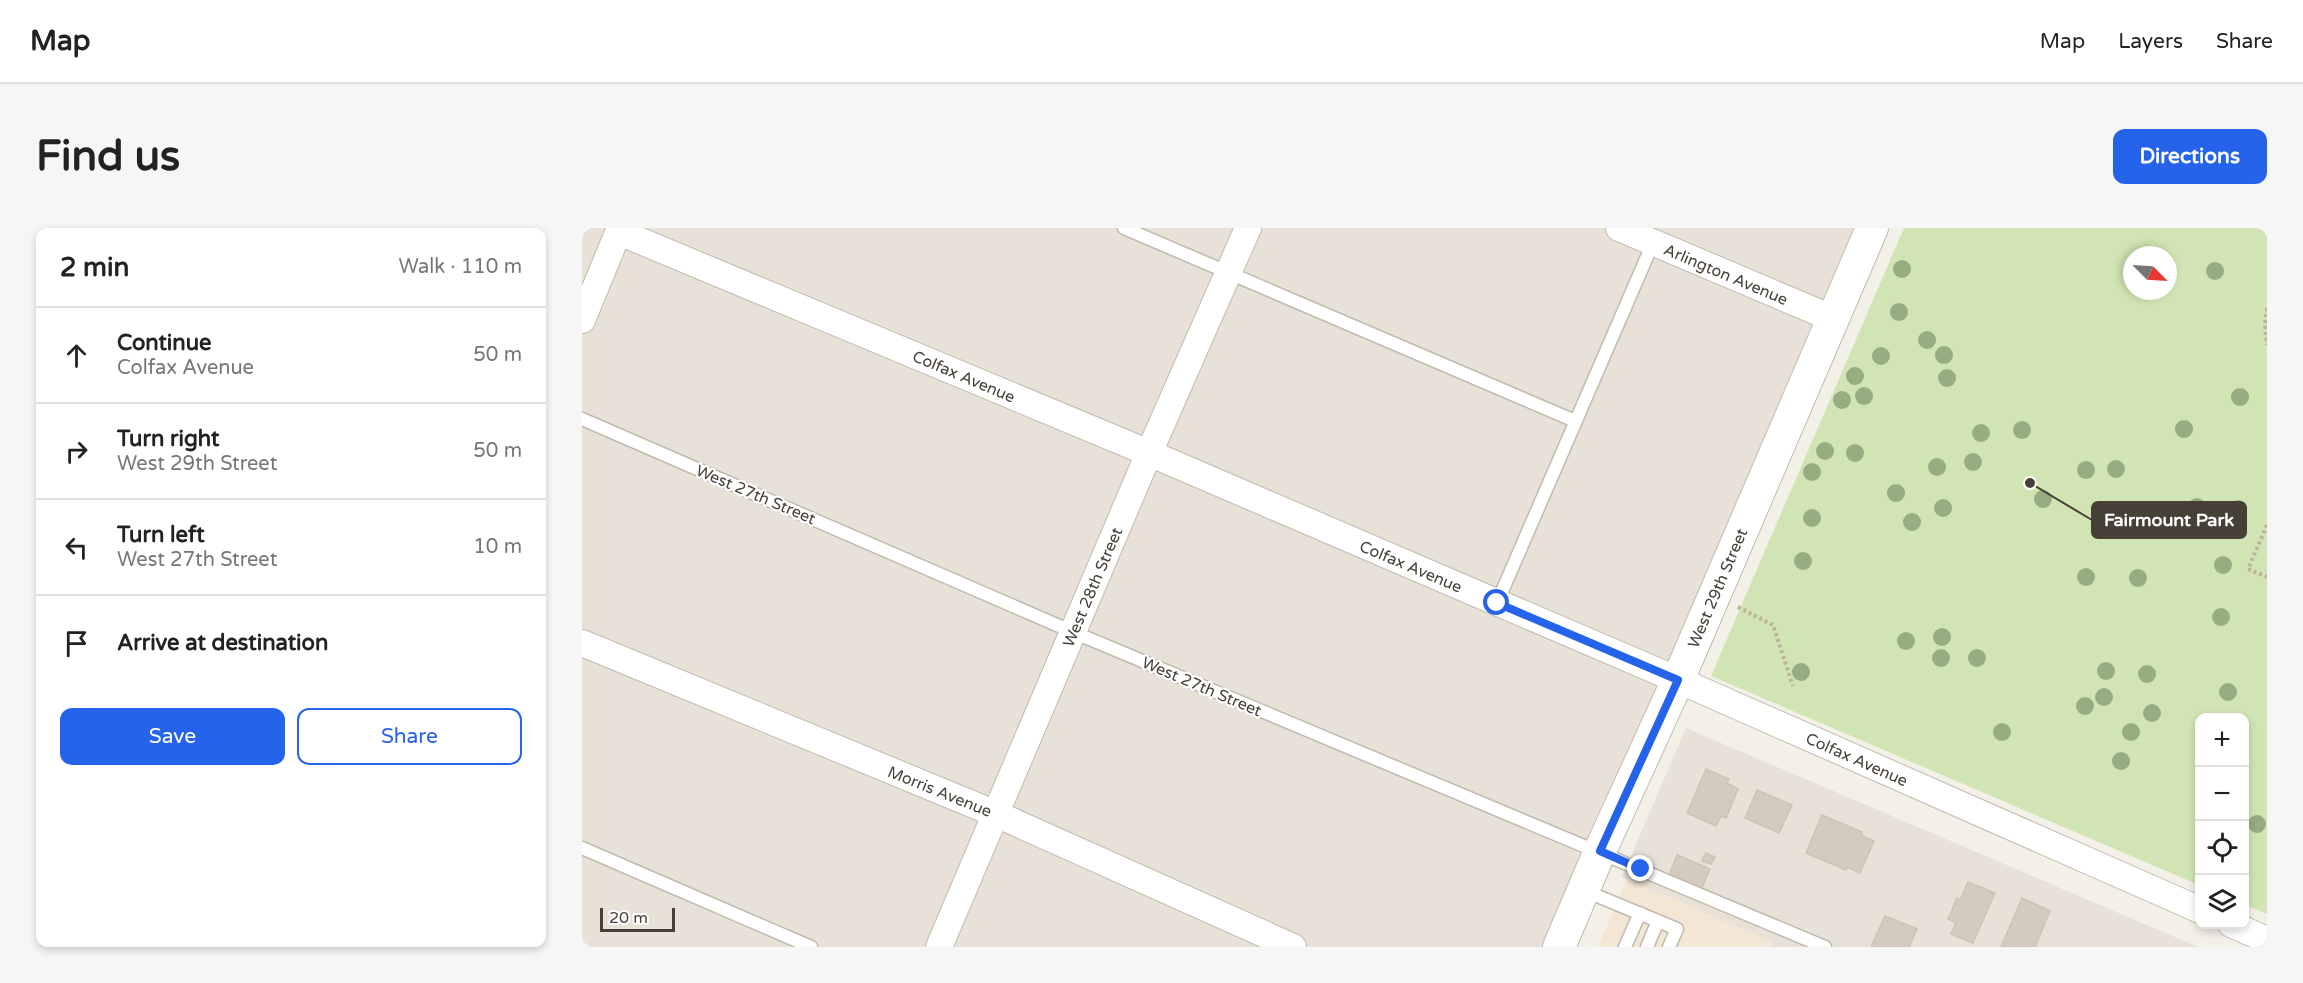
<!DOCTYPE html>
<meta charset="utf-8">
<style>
:root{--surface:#fff;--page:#f6f6f6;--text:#222;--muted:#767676;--line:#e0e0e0;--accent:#2563eb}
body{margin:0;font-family:"Varela Round",sans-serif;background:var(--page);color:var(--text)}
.controls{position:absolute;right:18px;bottom:18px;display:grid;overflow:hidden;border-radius:12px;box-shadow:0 3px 9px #0003}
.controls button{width:54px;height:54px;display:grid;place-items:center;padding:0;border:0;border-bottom:2px solid var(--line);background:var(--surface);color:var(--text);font:30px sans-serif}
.compass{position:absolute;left:1541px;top:18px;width:54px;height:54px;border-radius:50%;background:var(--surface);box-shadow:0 3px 9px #0003;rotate:114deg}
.scale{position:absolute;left:18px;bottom:15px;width:75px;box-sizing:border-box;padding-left:6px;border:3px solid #464037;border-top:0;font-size:16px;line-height:21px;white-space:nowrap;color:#464037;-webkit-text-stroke:4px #fff;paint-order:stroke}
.stop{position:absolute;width:18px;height:18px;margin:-14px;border:4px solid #2563eb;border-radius:50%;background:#fff}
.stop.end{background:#2563eb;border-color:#fff;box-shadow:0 2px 6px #0008}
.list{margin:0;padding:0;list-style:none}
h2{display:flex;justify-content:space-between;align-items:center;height:78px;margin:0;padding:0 24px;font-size:26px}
h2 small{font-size:20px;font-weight:400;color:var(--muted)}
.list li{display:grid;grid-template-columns:39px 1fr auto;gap:18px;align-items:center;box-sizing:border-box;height:96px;padding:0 24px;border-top:2px solid var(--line)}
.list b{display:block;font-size:22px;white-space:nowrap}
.list p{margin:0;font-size:20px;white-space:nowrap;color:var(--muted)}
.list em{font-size:20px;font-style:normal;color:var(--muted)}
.actions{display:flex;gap:12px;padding:18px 24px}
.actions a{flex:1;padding:14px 0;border:2px solid var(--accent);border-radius:12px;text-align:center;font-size:21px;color:var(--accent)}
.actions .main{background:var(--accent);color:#fff}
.icon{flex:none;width:33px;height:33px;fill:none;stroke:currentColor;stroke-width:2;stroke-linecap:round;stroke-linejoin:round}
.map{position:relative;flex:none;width:1685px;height:719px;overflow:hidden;border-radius:12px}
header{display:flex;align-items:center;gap:36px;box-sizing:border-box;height:84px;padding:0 30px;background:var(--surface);border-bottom:2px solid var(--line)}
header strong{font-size:28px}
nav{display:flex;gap:33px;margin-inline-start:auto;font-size:21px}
.intro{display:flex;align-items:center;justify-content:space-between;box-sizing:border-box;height:144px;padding:0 36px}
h1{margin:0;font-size:42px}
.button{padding:15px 27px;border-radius:12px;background:var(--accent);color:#fff;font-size:21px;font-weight:700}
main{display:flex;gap:36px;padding:0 36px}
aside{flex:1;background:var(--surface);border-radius:12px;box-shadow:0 3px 9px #0003}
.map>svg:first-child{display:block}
.residential{fill:#e7e1d7}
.commercial{fill:#f4e6d5}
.green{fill:#d0e5b3;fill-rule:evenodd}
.building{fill:#d4cbbe;stroke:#cfc3b2;stroke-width:1.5}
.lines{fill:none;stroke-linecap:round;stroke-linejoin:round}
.service-casing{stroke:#c1baae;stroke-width:15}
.minor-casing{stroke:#c1baae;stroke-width:28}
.tertiary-casing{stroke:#c1baae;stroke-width:34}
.path{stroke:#bfb29d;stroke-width:4;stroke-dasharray:3 3;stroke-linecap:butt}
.service{stroke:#fff;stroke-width:12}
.minor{stroke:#fff;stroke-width:26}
.tertiary{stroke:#fff;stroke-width:32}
.tree{fill:#97ac81}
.route{stroke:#2563eb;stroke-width:8}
.labels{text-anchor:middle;stroke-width:4.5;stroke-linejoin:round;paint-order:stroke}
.street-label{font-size:16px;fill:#464037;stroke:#fff}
.leader{fill:none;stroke:#464037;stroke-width:2}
.callout-dot{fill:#464037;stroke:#fff;stroke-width:2}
.callout{fill:#464037;stroke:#464037;stroke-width:2}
.callout-label{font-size:18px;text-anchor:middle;font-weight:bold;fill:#fff}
</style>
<header>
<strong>Map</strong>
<nav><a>Map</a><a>Layers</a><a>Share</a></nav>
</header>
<div class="intro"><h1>Find us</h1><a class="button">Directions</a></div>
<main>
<aside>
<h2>2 min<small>Walk · 110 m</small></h2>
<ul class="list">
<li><svg class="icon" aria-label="ahead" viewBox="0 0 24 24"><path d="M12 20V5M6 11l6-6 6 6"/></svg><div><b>Continue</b><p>Colfax Avenue</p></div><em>50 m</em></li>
<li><svg class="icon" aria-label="right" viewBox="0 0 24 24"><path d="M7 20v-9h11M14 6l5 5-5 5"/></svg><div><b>Turn right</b><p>West 29th Street</p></div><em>50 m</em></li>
<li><svg class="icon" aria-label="left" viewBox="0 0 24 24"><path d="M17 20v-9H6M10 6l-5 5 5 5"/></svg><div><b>Turn left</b><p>West 27th Street</p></div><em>10 m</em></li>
<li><svg class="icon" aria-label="arrive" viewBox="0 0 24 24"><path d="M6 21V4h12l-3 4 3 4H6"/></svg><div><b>Arrive at destination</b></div></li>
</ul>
<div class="actions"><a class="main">Save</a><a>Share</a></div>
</aside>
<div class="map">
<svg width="1685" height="719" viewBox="0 0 1685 719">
<rect width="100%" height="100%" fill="#f3f0e8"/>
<path class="residential" d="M0 0H1290L977 719H0Z
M1104 500 1616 719H1188L1190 714 1040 649Z"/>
<path class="commercial" d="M1045 651 1190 714 1188 719H1016Z"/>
<path class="green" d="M1322 0H1685V686L1663 677 1662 490H1618L1617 657 1129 448ZM1550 27H1586V63H1550Z"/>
<path class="building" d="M1124 541 1147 551 1145 555 1156 561 1144 590 1139 588 1134 598 1105 585Z
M1175 562 1210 577 1197 605 1163 590Z
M1240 587 1280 604 1279 607 1292 613 1278 645 1265 639 1264 642 1224 625Z
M1124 625 1133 629 1129 636 1120 633Z
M1095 627 1128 641 1118 664 1086 650Z
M1386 654 1413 665 1391 715 1369 706 1374 695 1366 691 1375 670 1378 672Z
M1440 670 1468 683 1453 719H1419Z
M1303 688 1335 701 1327 719H1289Z"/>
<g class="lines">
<g class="service-casing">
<path id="service" d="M542 0 993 193
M0 191 491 404 1243 719
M915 375 1071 15
M0 620 229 719
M1001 662 1095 701 1087 719
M1043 719 1058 685
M1065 719 1076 693"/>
</g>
<g class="minor-casing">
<path id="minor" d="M1037 0 1252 91
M37 4 567 225 1096 452 1618 682
M0 92 38 0
M0 415 414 586 711 719
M1649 696 1685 712
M357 719 567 225 666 0"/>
</g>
<g class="tertiary-casing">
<path id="tertiary" d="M977 719 1018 623 1096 452 1290 0"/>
</g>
<path class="path" d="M1685 80 1683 98 1685 117
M1685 297 1666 341 1685 349
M1156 379 1191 397 1211 458"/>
<use href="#service" class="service"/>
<use href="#minor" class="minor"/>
<use href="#tertiary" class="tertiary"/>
</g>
<g class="tree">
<circle cx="1320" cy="41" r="9"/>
<circle cx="1633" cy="43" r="9"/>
<circle cx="1317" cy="84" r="9"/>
<circle cx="1345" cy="112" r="9"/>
<circle cx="1362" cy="127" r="9"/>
<circle cx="1299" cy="128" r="9"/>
<circle cx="1273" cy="148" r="9"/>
<circle cx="1365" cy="150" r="9"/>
<circle cx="1282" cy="168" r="9"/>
<circle cx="1658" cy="169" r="9"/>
<circle cx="1260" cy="172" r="9"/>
<circle cx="1602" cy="201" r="9"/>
<circle cx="1440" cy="202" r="9"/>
<circle cx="1399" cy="205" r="9"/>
<circle cx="1243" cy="223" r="9"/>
<circle cx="1273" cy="225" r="9"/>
<circle cx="1391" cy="234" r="9"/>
<circle cx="1355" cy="239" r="9"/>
<circle cx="1534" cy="241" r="9"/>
<circle cx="1504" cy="242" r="9"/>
<circle cx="1230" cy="244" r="9"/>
<circle cx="1314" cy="265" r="9"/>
<circle cx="1461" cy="271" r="9"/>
<circle cx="1615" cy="279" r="9"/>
<circle cx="1361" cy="280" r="9"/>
<circle cx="1656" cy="281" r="9"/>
<circle cx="1230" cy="290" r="9"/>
<circle cx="1330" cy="294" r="9"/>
<circle cx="1221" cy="333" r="9"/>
<circle cx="1641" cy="337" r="9"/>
<circle cx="1504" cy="349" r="9"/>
<circle cx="1556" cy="350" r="9"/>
<circle cx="1639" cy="389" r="9"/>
<circle cx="1360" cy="409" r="9"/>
<circle cx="1324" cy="413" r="9"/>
<circle cx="1359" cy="430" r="9"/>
<circle cx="1395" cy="430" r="9"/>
<circle cx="1524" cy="443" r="9"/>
<circle cx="1219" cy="444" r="9"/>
<circle cx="1565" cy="446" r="9"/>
<circle cx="1646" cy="464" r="9"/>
<circle cx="1522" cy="469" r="9"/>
<circle cx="1503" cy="478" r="9"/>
<circle cx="1570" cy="485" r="9"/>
<circle cx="1420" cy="504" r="9"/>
<circle cx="1549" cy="504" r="9"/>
<circle cx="1539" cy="533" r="9"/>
<circle cx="1675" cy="596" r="9"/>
</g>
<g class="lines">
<path class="route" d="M915 375 1096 452 1018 623 1059 641"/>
</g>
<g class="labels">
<g class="street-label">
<text transform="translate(1144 46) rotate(23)" y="6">Arlington Avenue</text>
<text transform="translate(382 148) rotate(23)" y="6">Colfax Avenue</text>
<text transform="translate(174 266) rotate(23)" y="6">West 27th Street</text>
<text transform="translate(829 338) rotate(23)" y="6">Colfax Avenue</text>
<text transform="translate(510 359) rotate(-67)" y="6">West 28th Street</text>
<text transform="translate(1135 360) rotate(-67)" y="6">West 29th Street</text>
<text transform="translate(620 458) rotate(23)" y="6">West 27th Street</text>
<text transform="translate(1275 531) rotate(24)" y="6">Colfax Avenue</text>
<text transform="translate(358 563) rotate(22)" y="6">Morris Avenue</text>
</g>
</g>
<path class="leader" d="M1448 255L1510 292"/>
<circle class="callout-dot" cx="1448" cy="255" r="6"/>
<rect class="callout" x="1510" y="274" width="154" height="36" rx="6"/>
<g class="callout-label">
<text x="1587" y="298">Fairmount Park</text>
</g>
</svg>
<div class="controls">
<button>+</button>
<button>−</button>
<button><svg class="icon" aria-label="locate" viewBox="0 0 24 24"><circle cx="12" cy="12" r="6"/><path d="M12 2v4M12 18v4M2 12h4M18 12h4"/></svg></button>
<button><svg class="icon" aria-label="layers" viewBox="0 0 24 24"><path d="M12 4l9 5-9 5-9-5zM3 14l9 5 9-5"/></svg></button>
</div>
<svg class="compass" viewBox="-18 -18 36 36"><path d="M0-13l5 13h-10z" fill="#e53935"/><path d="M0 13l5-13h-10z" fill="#767676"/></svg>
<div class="scale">20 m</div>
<div class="stop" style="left:915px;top:375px"></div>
<div class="stop end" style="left:1059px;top:641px"></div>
</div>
</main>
